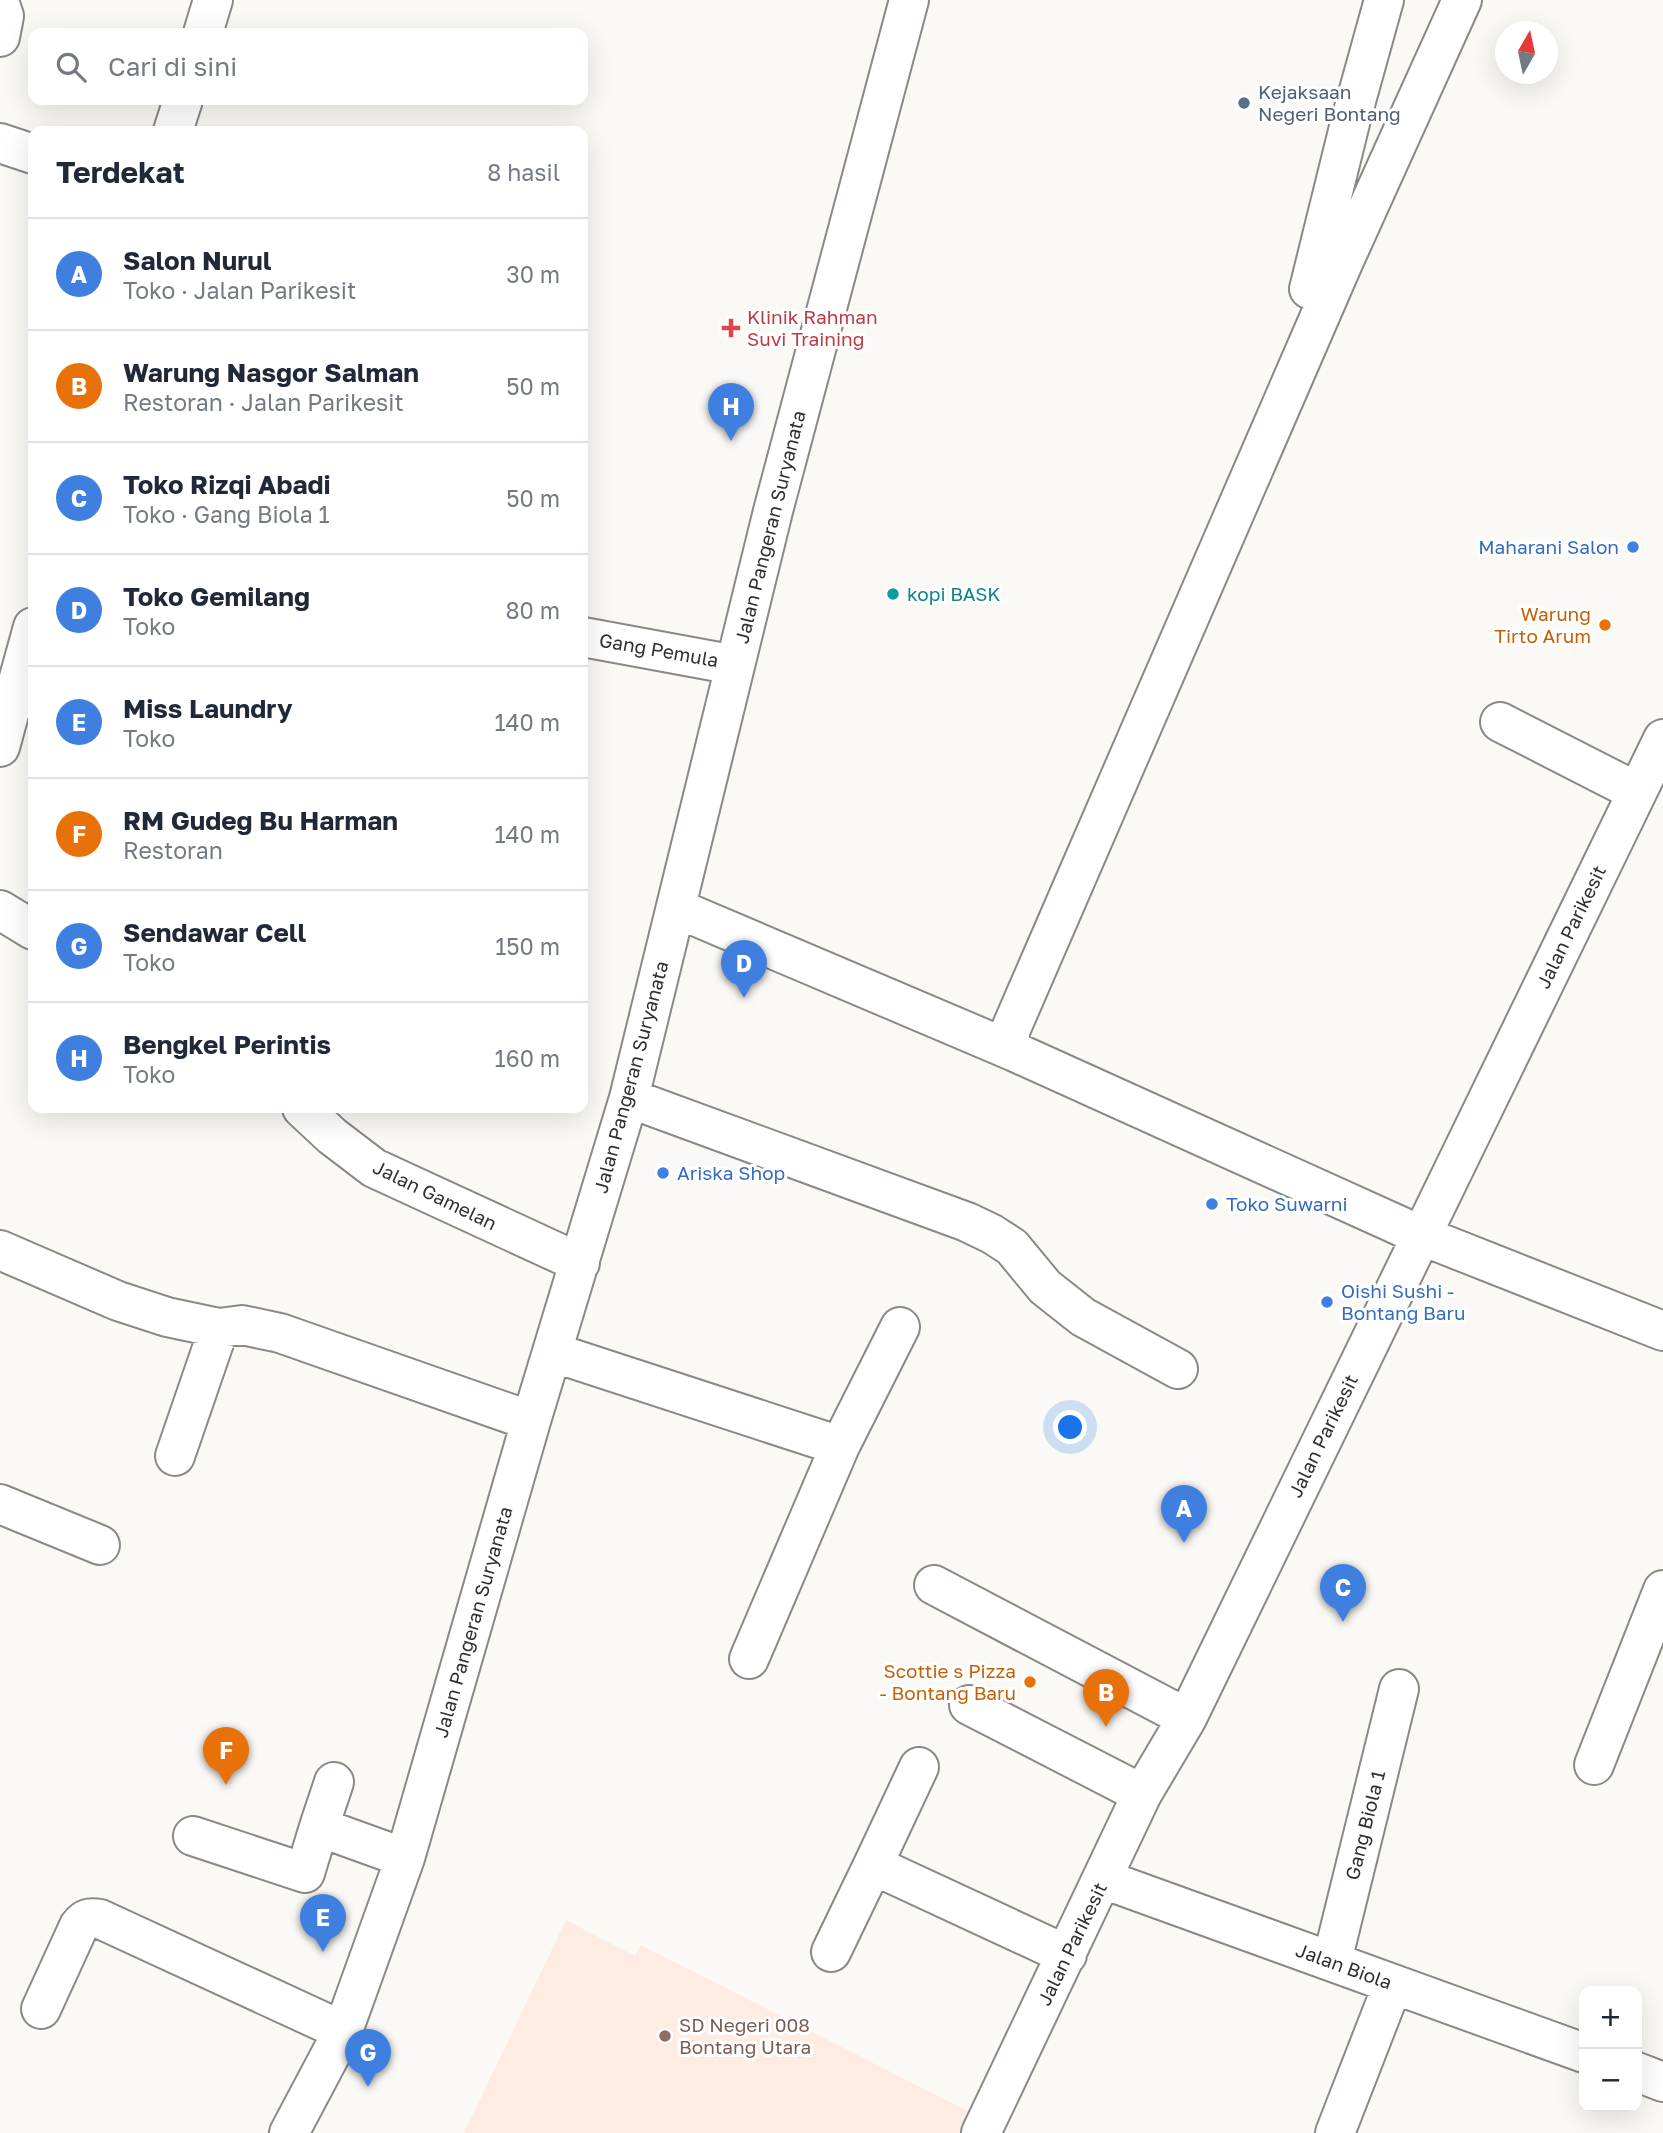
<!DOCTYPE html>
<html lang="id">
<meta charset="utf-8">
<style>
:root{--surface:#fff;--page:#f6f6f7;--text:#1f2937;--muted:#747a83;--line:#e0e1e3;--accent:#36725d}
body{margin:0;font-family:"Golos Text",sans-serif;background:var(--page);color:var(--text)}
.controls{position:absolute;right:21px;bottom:21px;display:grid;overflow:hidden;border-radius:14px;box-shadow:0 7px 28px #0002}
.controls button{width:63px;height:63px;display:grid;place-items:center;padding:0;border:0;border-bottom:2px solid var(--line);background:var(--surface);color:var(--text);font:35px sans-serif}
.compass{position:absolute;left:1495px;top:21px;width:63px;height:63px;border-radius:50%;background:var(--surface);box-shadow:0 7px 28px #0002;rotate:9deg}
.you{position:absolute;left:1071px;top:1428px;width:24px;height:24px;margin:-18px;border:5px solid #fff;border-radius:50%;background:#1a73e8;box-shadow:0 0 0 10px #1a73e833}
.badge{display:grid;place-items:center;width:46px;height:46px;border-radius:50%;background:var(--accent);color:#fff;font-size:23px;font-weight:700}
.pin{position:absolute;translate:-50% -58px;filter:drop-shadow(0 2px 4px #0008)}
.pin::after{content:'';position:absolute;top:37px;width:24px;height:21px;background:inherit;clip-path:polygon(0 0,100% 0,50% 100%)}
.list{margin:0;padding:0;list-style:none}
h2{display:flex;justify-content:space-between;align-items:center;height:91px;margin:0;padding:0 28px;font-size:30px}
h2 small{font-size:23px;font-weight:400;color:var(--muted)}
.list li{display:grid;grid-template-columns:46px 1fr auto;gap:21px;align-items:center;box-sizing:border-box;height:112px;padding:0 28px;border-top:2px solid var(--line)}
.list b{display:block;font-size:26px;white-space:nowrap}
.list p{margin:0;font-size:23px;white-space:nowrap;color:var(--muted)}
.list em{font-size:23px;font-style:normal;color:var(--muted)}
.icon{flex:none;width:38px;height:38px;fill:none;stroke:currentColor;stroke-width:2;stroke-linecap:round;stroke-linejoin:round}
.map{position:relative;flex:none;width:1663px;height:2133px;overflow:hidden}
.search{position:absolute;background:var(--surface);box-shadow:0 7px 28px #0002;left:28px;top:28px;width:560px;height:77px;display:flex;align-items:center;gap:18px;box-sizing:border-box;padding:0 24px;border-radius:14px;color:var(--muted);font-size:26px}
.panel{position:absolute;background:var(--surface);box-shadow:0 7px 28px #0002;left:28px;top:126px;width:560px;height:987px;border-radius:14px}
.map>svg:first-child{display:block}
.education{fill:#feebe2}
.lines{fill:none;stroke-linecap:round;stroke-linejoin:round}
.minor-casing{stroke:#8a8986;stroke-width:42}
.minor{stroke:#fff;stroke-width:38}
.service-dot{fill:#5c6f8a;stroke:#fff;stroke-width:2.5}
.health-dot{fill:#e0444e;stroke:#fff;stroke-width:2.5}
.shop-dot{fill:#3f7fe0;stroke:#fff;stroke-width:2.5}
.culture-dot{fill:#0f9aa8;stroke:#fff;stroke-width:2.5}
.food-dot{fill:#e8710a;stroke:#fff;stroke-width:2.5}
.education-dot{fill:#8d6e63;stroke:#fff;stroke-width:2.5}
.labels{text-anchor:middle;stroke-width:6;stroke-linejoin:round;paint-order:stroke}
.service-label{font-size:19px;fill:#4e5e75;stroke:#fff;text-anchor:start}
.health-label{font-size:19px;fill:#be3a42;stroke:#fff;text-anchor:start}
.street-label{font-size:19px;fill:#30302e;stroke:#fff}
.shop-label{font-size:19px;fill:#366cbe;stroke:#fff;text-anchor:start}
.culture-label{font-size:19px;fill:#0d838f;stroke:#fff;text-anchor:start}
.food-label{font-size:19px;fill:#c56008;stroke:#fff;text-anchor:end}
.education-label{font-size:19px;fill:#785e54;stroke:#fff;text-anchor:start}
</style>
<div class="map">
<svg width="1663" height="2133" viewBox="0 0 1663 2133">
<rect width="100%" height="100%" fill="#faf9f5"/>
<path class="education" d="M566 1920 635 1956 641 1945 975 2115 966 2133H464Z"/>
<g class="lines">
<g class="minor-casing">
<path id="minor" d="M1462 0 1343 263 1010 1031V1042L1015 1052 1420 1235 1663 1331
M0 4 4 16 0 37
M203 33 213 0
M173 131 183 100
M0 143 33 154
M1309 289 1351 119 1384 0
M583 637 735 665
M1500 722 1637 792
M0 747 33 627
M676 908 1015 1052
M0 910 33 930
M629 1098 967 1222 992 1234 1012 1247 1045 1287 1083 1317 1178 1369
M302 1108 332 1136 374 1168 580 1263
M0 1250 118 1301 167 1317 219 1328 242 1325 280 1333 531 1421
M552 1352 840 1446
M175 1456 219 1328
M0 1504 100 1545
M934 1585 1187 1718
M749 1659 840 1446 900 1327
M969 1705 1142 1794
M1594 1765 1663 1590
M319 1827 334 1782
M193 1836 305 1873 319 1827 405 1858
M873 1865 919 1767
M1103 1879 1584 2053
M831 1952 873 1865 1067 1955
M1332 1961 1399 1689
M41 2009 79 1926C85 1918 90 1917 100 1919L343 2031
M1637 2072 1663 2082
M289 2133 343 2031 405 1858 531 1421 629 1098 773 511 909 0
M981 2133 1142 1794 1187 1718 1663 739
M1335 2133 1393 1984"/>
</g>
<use href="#minor" class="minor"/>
</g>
<circle class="service-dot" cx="1244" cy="103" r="7"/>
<path class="health-dot" d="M727.5 317.5h7v7h7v7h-7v7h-7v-7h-7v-7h7z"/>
<g class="shop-dot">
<circle cx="1633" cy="547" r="7"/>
<circle cx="663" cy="1173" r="7"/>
<circle cx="1212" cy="1204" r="7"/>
<circle cx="1327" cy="1302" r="7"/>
</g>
<circle class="culture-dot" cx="893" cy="594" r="7"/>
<g class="food-dot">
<circle cx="1605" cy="625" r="7"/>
<circle cx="1030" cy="1682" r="7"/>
</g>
<circle class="education-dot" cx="665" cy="2036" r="7"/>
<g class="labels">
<g class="service-label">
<text x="1258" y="99">Kejaksaan<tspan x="1258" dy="22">Negeri Bontang</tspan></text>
</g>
<g class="health-label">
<text x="747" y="324">Klinik Rahman<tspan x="747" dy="22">Suvi Training</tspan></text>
</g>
<g class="street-label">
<text transform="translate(770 527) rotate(-76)" y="7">Jalan Pangeran Suryanata</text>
<text transform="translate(659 650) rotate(10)" y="7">Gang Pemula</text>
<text transform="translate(1571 927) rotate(-64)" y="7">Jalan Parikesit</text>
<text transform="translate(631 1077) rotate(-75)" y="7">Jalan Pangeran Suryanata</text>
<text transform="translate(435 1195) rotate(26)" y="7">Jalan Gamelan</text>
<text transform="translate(1323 1436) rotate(-64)" y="7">Jalan Parikesit</text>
<text transform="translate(473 1622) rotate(-74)" y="7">Jalan Pangeran Suryanata</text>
<text transform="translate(1365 1825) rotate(-76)" y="7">Gang Biola 1</text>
<text transform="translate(1072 1944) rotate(-64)" y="7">Jalan Parikesit</text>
<text transform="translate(1344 1966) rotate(20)" y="7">Jalan Biola</text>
</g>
<g class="shop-label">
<text x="1619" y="554" text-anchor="end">Maharani Salon</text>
<text x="677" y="1180">Ariska Shop</text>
<text x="1226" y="1211">Toko Suwarni</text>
<text x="1341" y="1298">Oishi Sushi -<tspan x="1341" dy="22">Bontang Baru</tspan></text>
</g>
<g class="culture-label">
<text x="907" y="601">kopi BASK</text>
</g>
<g class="food-label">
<text x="1591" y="621">Warung<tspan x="1591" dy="22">Tirto Arum</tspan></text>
<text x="1016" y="1678">Scottie s Pizza<tspan x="1016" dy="22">- Bontang Baru</tspan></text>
</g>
<g class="education-label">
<text x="679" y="2032">SD Negeri 008<tspan x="679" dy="22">Bontang Utara</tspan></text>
</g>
</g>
</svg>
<div class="controls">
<button>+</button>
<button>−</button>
</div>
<svg class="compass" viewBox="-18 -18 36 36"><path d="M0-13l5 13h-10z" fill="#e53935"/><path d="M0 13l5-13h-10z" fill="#747a83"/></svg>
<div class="you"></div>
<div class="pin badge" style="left:1184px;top:1543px;background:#3f7fe0">A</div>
<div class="pin badge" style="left:1106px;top:1727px;background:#e8710a">B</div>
<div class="pin badge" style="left:1343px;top:1622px;background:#3f7fe0">C</div>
<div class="pin badge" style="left:744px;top:998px;background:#3f7fe0">D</div>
<div class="pin badge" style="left:323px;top:1952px;background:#3f7fe0">E</div>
<div class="pin badge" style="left:226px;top:1785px;background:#e8710a">F</div>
<div class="pin badge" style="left:368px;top:2087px;background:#3f7fe0">G</div>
<div class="pin badge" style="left:731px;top:441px;background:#3f7fe0">H</div>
<div class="search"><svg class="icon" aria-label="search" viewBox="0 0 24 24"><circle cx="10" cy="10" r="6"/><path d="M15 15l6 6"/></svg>Cari di sini</div>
<section class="panel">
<h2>Terdekat<small>8 hasil</small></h2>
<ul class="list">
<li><span class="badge" style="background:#3f7fe0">A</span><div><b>Salon Nurul</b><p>Toko · Jalan Parikesit</p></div><em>30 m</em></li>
<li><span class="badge" style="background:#e8710a">B</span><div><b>Warung Nasgor Salman</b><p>Restoran · Jalan Parikesit</p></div><em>50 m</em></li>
<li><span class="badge" style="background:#3f7fe0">C</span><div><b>Toko Rizqi Abadi</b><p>Toko · Gang Biola 1</p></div><em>50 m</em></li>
<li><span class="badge" style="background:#3f7fe0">D</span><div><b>Toko Gemilang</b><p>Toko</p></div><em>80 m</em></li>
<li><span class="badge" style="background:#3f7fe0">E</span><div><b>Miss Laundry</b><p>Toko</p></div><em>140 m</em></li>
<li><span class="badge" style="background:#e8710a">F</span><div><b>RM Gudeg Bu Harman</b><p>Restoran</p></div><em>140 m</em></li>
<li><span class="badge" style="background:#3f7fe0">G</span><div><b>Sendawar Cell</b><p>Toko</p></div><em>150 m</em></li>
<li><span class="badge" style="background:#3f7fe0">H</span><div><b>Bengkel Perintis</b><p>Toko</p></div><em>160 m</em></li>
</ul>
</section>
</div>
